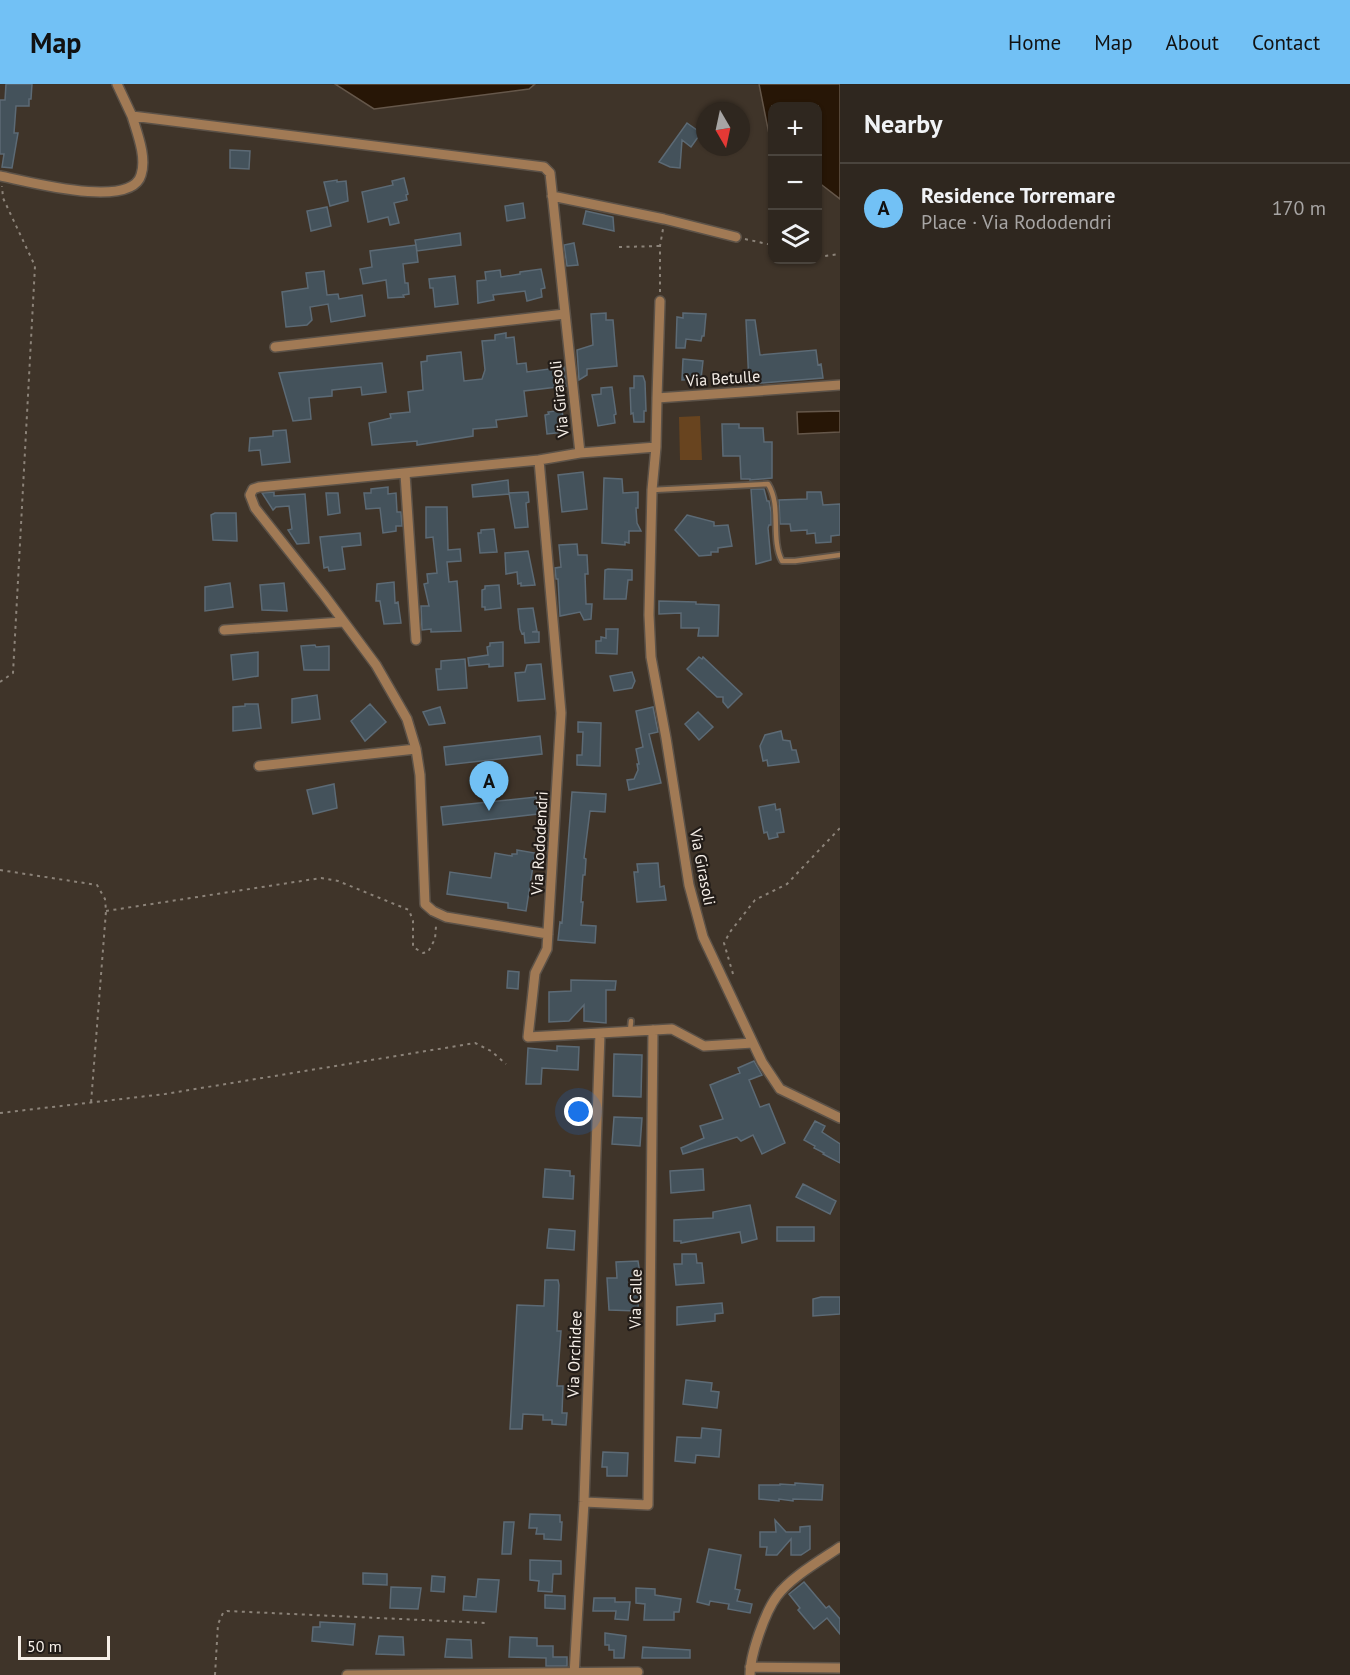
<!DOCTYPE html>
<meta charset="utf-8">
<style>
:root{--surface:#2f271f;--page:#3b332c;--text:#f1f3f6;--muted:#a7a5a4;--line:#4a443d;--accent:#72c1f5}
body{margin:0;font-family:"PT Sans",sans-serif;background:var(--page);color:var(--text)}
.controls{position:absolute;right:18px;top:18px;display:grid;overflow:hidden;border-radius:12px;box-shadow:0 2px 4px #0004}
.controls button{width:54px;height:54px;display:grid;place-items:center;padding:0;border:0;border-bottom:2px solid var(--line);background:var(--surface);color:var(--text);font:30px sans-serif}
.compass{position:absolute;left:696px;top:18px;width:54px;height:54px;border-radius:50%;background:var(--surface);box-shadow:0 2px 4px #0004;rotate:171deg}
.scale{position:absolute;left:18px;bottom:15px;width:92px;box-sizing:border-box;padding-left:6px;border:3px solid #f6efe8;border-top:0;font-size:16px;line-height:21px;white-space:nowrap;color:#f6efe8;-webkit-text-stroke:4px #221c18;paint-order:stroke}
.you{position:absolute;left:579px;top:1028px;width:21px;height:21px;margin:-15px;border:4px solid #fff;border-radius:50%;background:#1a73e8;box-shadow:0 0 0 9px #1a73e833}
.badge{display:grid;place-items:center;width:39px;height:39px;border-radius:50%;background:var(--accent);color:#111;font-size:20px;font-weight:700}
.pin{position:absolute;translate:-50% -50px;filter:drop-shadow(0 2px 3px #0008)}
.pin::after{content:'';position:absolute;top:32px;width:21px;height:18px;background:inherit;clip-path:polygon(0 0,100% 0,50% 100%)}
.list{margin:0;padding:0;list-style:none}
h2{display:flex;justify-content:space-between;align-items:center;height:78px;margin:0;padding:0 24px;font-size:26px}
h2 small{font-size:20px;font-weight:400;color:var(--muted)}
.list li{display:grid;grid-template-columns:39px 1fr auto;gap:18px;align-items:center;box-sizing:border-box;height:90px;padding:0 24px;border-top:2px solid var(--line)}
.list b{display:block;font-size:22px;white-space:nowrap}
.list p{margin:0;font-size:20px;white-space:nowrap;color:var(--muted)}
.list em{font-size:20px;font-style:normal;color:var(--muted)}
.icon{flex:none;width:33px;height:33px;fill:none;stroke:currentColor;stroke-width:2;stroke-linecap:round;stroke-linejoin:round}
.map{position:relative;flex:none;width:840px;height:1591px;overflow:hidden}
header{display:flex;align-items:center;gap:36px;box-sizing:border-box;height:84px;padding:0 30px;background:var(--accent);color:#111}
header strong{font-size:28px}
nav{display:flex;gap:33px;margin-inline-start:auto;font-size:21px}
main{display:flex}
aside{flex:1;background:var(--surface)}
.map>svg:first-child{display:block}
.green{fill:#68441f}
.water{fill:#271606;stroke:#65574a;stroke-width:1.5}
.building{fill:#44525b;stroke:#5c6a75;stroke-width:1.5}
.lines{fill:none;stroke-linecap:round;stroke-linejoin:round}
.lane-casing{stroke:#5c5248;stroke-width:8}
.street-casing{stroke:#5c5248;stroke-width:12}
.path{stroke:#8c8379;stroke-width:2;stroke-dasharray:3 4.5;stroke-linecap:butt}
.lane{stroke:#a17a55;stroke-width:4.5}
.street{stroke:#a17a55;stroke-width:9}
.labels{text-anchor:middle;stroke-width:4.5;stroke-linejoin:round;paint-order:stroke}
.street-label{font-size:16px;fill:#f6efe8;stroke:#221c18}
</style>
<header>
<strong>Map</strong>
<nav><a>Home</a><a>Map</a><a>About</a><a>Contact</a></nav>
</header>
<main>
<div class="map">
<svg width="840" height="1591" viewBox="0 0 840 1591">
<rect width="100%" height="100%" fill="#3f3429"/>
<path class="green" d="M700 332 702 376H680L679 333Z"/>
<path class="water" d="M335 0H535L529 5 374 25Z
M759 0H840V115L818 98V22H772V65Z
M840 327V348L798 350 797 328Z"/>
<path class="building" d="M6 0H32L31 15H29V22H16L14 49H18L12 84 2 83 4 70H0V16H5Z
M687 39 701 49 691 63 682 56 680 84 670 83 659 78Z
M230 66 250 67 249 85 230 84Z
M404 94 408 110 406 111 407 116 394 119 399 139 390 141 388 133 368 138 362 108 393 101 392 97Z
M337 96V98L346 97 348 117 330 122 324 98Z
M523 119 525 134 507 137 505 122Z
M327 123 331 142 311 147 307 127Z
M586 127 613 133 614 147 583 140Z
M460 149 461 161 417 167 415 156Z
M574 159 578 181 567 182 564 161Z
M416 161 418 178 403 180 405 199H408L409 210 403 211 404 213 388 214 386 196 363 200 360 185 372 183 370 167Z
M541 185 545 204 541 205 542 213 527 217 525 207 493 211 494 216 478 219 477 197 486 196 485 188 500 186 501 193 520 190V188Z
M324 187 327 211 338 210 339 215 362 211 365 232 331 238 328 220 310 223 312 236 307 241 286 243 282 208 308 204 306 189Z
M455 192 458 220 435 223 433 204H430L429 195Z
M606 229V236H613L617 282 587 285V291L579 296 577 266 593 261 591 230Z
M683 229 706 230 704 252H702L701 257 686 255 685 264H676L677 233 683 234Z
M746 236H755L760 271 816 266 818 281 821 280 823 294 749 300Z
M506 249V254L514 253 517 280 526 279 527 288 564 283 566 302 524 307 527 332 496 336 497 343 473 345V352L417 361V357L372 361 369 339 391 334 390 330 410 328 408 308 423 306 421 278 427 277V272L461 268 464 297 482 295 485 286 482 257 495 256V251Z
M683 275 703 277 701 295 682 296Z
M382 279 386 308 362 311 361 303 332 306V312L309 314 311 335 293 337 279 289Z
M634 292H643L645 298 646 327H644V338H634L633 329 631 330 630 304H634Z
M612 303 616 330 614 331 615 339 598 342 592 311 601 310V304Z
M562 326 565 348 547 350 545 331 549 330 548 328Z
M722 340H739V344H763L764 358H772V394L750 396V395H741L740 372H723Z
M286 346 290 378 262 381 260 366 249 367 250 354 273 352V347Z
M583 388 587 425 562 428 558 391Z
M604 394 622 395 623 409 638 408V424H636L637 439 641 447H629V459L625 458V461L602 459Z
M508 396 509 410 473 413 472 401Z
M388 403V410L396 409 397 428H401L402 442H396V447L383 449 380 424 366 425 364 409H371V405Z
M751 405H764L767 417H769L771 428V441H769L768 444 771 476 756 480Z
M274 408V412L305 410 309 459 297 460 288 446 292 445 289 422 276 423 273 426 262 409Z
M528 408 529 418 526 419 528 443 515 444 509 409Z
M807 408H821L823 421 840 420V451L831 452V458L816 459 815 449 807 450V446L791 447 790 440H780L779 416 807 415Z
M326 409H338L340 429 328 431Z
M426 423H447L448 466 460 465 461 477 447 478 449 498 457 497 461 547 431 548V545L422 546 421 522H429L424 500 428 499 427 490 437 489 433 453 426 454Z
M215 429H236L237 457 213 456 211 431Z
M687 431 714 438V442L728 441 732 462 718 464V468H711V471L699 472 675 446Z
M494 445 497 468 480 469 478 449H481V446Z
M360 449 361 461 342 463 345 485 329 487 328 483 324 484 320 453Z
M577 460 578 471H587L588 490H585L586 520H592L591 535 584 536 580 528 560 532 558 495H556L555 484 561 483 559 461Z
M528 467 535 501 521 502V499L518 500 517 488 506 490 505 469Z
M608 485 632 486V496H628L626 515H604L605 486Z
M394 498 395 519 398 518 401 539 384 540 380 517H376L377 500Z
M230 499 233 523 205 527V503Z
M284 499 287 527 262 526 260 501Z
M499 501 501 524 485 526V523H482V506L485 505V502Z
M659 517 696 518V520L719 521 718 552H698L699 544H681V529L659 530Z
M533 524 537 547 532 548H539V558L525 559 524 549 522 550 520 545 518 525Z
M606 545H618L617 570 596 569V557H601V553L606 554Z
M503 558V582L489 583V580L469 582 468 574 488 571 487 563 490 562V559Z
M315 561 316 563 329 562V586H304L301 562Z
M258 568V592L233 596 231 571Z
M699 573 702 575 703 573 742 610 728 624 723 618V613H717L687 585Z
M465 575 467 604 438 606 436 585H441V577Z
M541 580 545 615 518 617 515 589 525 588 527 581Z
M632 588 635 597 632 604 614 607 610 592Z
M317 611 320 635 292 639V615Z
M245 620H258L261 644 233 647V623L245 622Z
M370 620 386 638 365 657 351 637Z
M440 623 445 639 429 641 423 628Z
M653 623 658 648 649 650 661 699 629 706 627 696 634 695 638 686 637 680H639L636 665 643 663 636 627Z
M698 628 713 643 699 656 685 640Z
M578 638 601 639 600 682 577 681V671H582L583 648H578Z
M781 647 783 656 790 657 792 666H796L799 678 768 682 767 676 763 677 760 662 765 651Z
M540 652 542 670 446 681 444 663Z
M334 700 337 724 313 730 307 706Z
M572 708 606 710 605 728 590 727 584 774 586 775 585 791H583L581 818H583L581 841 596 842 595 859 558 856 560 838 562 839Z
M536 713 538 730 443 741 441 723Z
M775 720 776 726 780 725 784 748 777 749 778 753 769 755 767 748 764 749 759 723Z
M517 766 535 769 526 827 508 824V819L447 810 450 788 491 794 495 769 512 772V770H517Z
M658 779 660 803 664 802 666 816 637 818 634 788H638L637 780Z
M508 887 519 888 518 905 507 904Z
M571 896 616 897 615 906H606V939L584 937V921L569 937 549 938V908L571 907Z
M557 962 579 963 578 986 542 984 541 1000H526L528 964 557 967Z
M614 970 642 971 641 1013 613 1012Z
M754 977 762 991 749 996 760 1023 769 1020 785 1059 762 1070 753 1051 741 1057 737 1053 683 1070 681 1064 704 1054 700 1042 723 1035 710 1001 740 989 738 984Z
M614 1033 642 1034 640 1062 612 1060Z
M815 1037 825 1042 822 1048 840 1060V1079L823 1070 824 1069 814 1064 815 1062 804 1056Z
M545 1085 570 1087V1092H574L573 1115 543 1113Z
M703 1085 704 1106 671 1109 670 1087Z
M803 1100 836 1117 830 1130 796 1113Z
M750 1121 757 1155 742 1159 740 1148 681 1159V1157H674V1136L713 1134V1128Z
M777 1143H814V1157H777Z
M549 1145 575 1147 574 1166 547 1164Z
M682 1170H696L697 1179H702L704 1199 676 1201 674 1180H682Z
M638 1177 641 1196H639L638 1227 609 1226 607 1194H617L616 1178Z
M545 1196H558L559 1201 557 1247H561L557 1302H563L562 1329H567L566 1341 552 1340V1336H543V1331L523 1330 522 1345H510L517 1221 544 1222Z
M821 1213H840V1230L813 1232V1215Z
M722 1219 723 1229 715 1230V1237L677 1241V1223Z
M686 1296 712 1299 711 1307 719 1308 717 1324 683 1320Z
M702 1344 721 1346 719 1373 696 1371 695 1379 675 1377 677 1353 701 1354Z
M603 1368 628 1369 627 1392H607V1383H602Z
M795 1399 823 1401 822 1416 793 1415V1417L779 1415V1417L759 1415V1401H780V1400L795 1401Z
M530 1430 560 1431V1438H562L561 1456 544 1455V1450H536L537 1444H529Z
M775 1436 786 1448H800V1443L810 1442V1465L801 1471H791V1455L777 1471H766L767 1463H760V1448H776Z
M504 1438H514L511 1470H502Z
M709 1465 741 1471 735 1505 740 1506 737 1517 752 1520 750 1529 728 1525 729 1520 710 1517 709 1521 697 1518Z
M530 1476 561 1477V1490H553L552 1508 538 1507 539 1497 530 1496Z
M363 1489 387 1490V1501L363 1500Z
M432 1492 445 1493 444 1508 431 1507Z
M478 1495 499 1496 496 1528 463 1526 464 1512 476 1513Z
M804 1498 826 1524 829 1522 840 1535V1550L827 1534 814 1545 798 1526 800 1524 789 1510Z
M391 1503 421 1504 418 1525 390 1524Z
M636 1504 655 1505V1511L681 1515 679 1528H674V1536H644L645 1520 636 1519Z
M545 1511 565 1512V1525L545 1524Z
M594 1514H615V1518H630L628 1536 615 1535 616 1527H593Z
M320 1538 355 1540 353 1561 312 1557 313 1543H320Z
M605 1549 626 1552 624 1574H614V1566H609V1561H605Z
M379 1552 403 1553 404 1571 376 1570Z
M510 1553 537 1554V1562H553V1573H567V1582H546V1574L509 1573Z
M447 1555 471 1556 472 1574 445 1573Z
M643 1563 690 1566V1574H642Z"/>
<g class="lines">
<g class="lane-casing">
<path id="lane" d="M652 406 768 400C782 422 770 454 782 477H795L840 471
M630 948 631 937"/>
</g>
<g class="street-casing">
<path id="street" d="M117 0 132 32 544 83 550 89 580 369 656 363 652 406 649 531 651 573 666 654 689 801 703 853 762 978 780 1005 840 1034
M0 92C26 97 131 126 141 91 147 73 137 49 132 32
M552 112 664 135 736 153
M275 263 565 230
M657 314 660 217
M656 363 657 314 840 301
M580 369 539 376 561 629 547 865 535 889 528 953 672 945 704 962 753 959
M539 376 259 403 253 405 250 411 255 424 324 511 376 581 407 635 416 665 420 691 425 820 433 827 446 833 548 850
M405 390 416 556
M224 546 343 538
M259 682 416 665
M584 1418 648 1421 653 946
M750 1583 840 1584
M347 1591 638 1588
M574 1591 584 1418 600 949
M750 1591C750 1571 765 1528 777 1512 791 1493 821 1476 840 1463"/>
</g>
<path class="path" d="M745 155 772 161
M619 163 660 162
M818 170 825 172 840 170
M660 208V162L663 145
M0 598 13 589 35 182 3 114 2 102
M0 786 97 801 105 815 106 827 91 1019
M106 827 321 794 338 797 409 826 413 837V863L423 869 428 868 435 855 436 842
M733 890 724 859 730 848 755 816 787 800 840 744
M0 1029 165 1010 475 959 491 967 506 980
M215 1591 218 1540 223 1529 227 1527 487 1539"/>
<use href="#lane" class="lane"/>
<use href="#street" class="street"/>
</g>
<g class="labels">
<g class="street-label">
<text transform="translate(723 294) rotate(-4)" y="6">Via Betulle</text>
<text transform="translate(559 315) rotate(-96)" y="6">Via Girasoli</text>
<text transform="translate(539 759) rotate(-87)" y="6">Via Rododendri</text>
<text transform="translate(703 783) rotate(79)" y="6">Via Girasoli</text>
<text transform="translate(635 1215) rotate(-89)" y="6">Via Calle</text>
<text transform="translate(574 1270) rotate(-88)" y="6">Via Orchidee</text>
</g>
</g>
</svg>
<div class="controls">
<button>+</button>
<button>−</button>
<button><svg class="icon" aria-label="layers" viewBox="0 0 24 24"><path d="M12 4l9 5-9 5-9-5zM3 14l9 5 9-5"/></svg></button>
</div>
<svg class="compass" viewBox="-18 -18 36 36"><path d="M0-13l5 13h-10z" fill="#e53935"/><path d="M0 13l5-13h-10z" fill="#a7a5a4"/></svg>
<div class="scale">50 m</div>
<div class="you"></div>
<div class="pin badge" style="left:489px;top:727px">A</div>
</div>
<aside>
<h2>Nearby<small></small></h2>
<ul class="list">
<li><span class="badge">A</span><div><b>Residence Torremare</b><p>Place · Via Rododendri</p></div><em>170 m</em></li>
</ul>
</aside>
</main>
